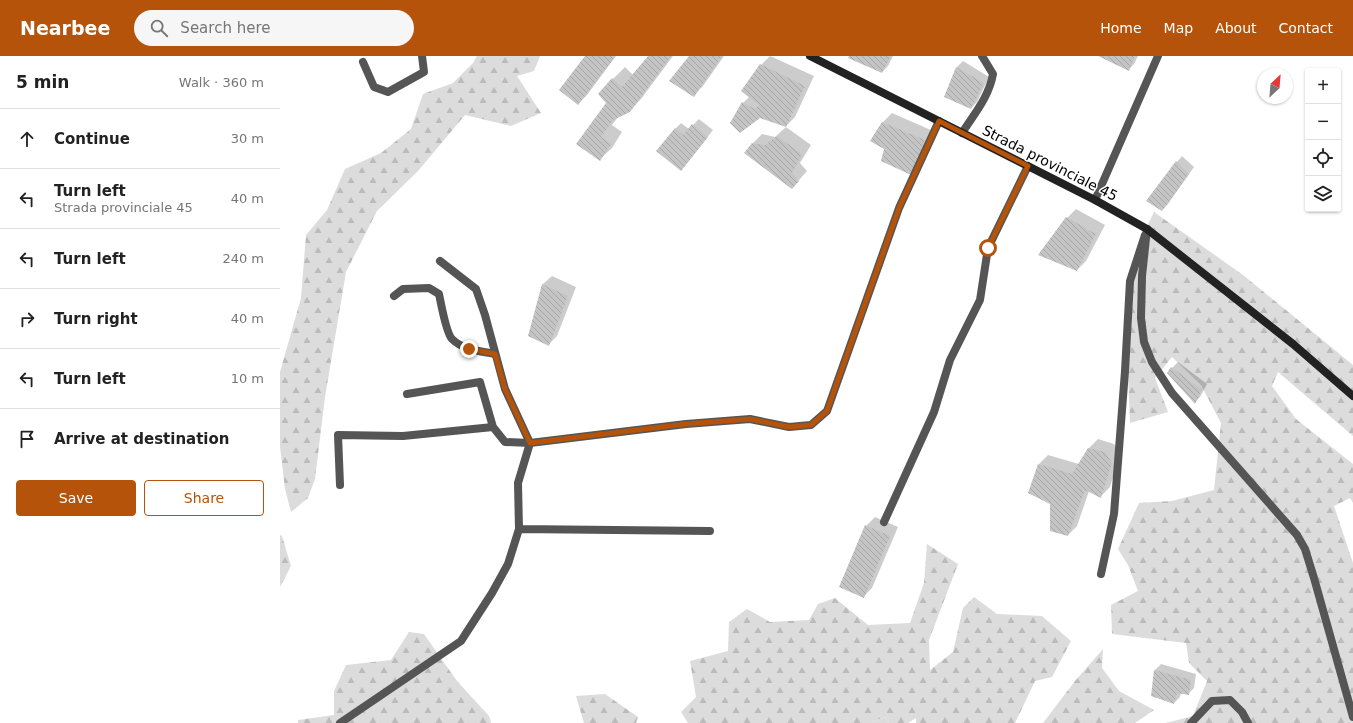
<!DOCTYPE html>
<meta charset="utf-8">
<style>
:root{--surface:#fff;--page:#f6f6f6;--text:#222;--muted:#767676;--line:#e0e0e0;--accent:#b45309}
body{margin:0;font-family:"DejaVu Sans",sans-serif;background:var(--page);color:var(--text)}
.controls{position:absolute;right:12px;top:12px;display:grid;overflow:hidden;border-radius:4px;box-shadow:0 1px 3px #0004}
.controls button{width:36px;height:36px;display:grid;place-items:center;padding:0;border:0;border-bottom:1px solid var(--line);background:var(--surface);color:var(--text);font:20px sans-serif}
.compass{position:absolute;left:977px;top:12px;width:36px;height:36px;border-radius:50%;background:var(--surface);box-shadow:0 1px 3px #0004;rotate:26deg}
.stop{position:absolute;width:12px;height:12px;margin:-9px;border:3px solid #b45309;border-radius:50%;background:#fff}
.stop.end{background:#b45309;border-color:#fff;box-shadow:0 1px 4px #0008}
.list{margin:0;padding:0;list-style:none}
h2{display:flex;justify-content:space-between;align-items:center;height:52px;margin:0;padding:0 16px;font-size:17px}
h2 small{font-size:13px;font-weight:400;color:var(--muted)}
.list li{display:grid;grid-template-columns:26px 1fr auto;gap:12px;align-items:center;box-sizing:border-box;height:60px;padding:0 16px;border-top:1px solid var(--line)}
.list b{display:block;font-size:15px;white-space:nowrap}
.list p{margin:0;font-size:13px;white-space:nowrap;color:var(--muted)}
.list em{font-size:13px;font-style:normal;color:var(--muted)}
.actions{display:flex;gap:8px;padding:12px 16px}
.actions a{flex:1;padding:9px 0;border:1px solid var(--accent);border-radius:4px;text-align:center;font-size:14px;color:var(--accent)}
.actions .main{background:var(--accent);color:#fff}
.icon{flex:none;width:22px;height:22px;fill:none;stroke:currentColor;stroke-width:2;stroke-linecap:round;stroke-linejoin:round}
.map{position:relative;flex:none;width:1073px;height:667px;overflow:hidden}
header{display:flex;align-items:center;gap:24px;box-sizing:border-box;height:56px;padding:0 20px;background:var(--accent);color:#fff}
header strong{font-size:19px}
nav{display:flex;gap:22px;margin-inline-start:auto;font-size:14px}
.search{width:280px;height:36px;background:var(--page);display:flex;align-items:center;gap:10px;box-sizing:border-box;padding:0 14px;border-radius:22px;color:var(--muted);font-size:15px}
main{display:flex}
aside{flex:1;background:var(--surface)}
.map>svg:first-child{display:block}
.grass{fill:#dcdcdc}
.forest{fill:url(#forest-firs)}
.shadow{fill:#0003}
.building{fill:url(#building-back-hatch)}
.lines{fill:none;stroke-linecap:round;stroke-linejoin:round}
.lane{stroke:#555;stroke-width:8}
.street{stroke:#555;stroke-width:8}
.secondary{stroke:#222;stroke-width:8}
.route{stroke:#b45309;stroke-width:5}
.labels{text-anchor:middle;stroke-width:3;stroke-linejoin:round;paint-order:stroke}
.street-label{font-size:14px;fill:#000;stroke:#fff}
</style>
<header>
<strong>Nearbee</strong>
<div class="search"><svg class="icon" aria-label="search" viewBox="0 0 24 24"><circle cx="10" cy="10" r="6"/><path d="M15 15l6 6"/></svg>Search here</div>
<nav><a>Home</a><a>Map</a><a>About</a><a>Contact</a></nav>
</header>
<main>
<aside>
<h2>5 min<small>Walk · 360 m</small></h2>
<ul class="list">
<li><svg class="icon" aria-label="ahead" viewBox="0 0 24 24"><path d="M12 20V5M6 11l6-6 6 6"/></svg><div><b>Continue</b></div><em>30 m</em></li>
<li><svg class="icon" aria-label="left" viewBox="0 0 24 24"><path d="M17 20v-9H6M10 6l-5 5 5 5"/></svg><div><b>Turn left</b><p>Strada provinciale 45</p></div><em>40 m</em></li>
<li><svg class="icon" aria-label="left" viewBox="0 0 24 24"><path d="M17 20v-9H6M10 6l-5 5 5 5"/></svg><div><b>Turn left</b></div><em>240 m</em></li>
<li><svg class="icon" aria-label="right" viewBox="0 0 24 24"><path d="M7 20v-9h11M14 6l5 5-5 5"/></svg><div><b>Turn right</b></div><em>40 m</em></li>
<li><svg class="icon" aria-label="left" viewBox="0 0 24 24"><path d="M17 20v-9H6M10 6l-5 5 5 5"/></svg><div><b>Turn left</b></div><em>10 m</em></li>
<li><svg class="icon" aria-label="arrive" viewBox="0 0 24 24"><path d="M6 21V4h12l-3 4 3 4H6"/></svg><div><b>Arrive at destination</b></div></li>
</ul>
<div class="actions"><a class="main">Save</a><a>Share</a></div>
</aside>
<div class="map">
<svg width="1073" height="667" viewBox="0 0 1073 667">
<defs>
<pattern id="forest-firs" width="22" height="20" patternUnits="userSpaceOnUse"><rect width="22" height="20" fill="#dcdcdc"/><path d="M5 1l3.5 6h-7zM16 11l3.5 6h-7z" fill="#bbb"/></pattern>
<pattern id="building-back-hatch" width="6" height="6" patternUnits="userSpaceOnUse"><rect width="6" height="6" fill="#c4c4c4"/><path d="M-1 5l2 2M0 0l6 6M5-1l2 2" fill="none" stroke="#a7a7a7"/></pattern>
</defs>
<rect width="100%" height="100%" fill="#fff"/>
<path class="grass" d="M605 661 609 667H591V666Z"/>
<path class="forest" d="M197 0H260L254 15 237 20 261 57 231 70 185 59 138 115 97 155 66 216 45 341 35 423 28 442 11 456 5 433 0 391V316L21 242 26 179 47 154 65 113 101 97 131 73 143 38 173 27 193 7Z
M874 156 963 219 1073 309V380L998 316 992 330 1016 363 1073 408V447L1070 442 1054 450 1073 507V667H886L913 660 927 625 909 607 906 587 832 578 831 549 858 535 848 509 838 493 859 447 892 445 934 434 941 367 921 329 892 301 875 322 888 356 850 367 846 264 858 190Z
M0 479 2 480 11 510 0 531Z
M647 488 678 508 649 584 650 614 673 596 683 552 694 541 717 558 762 560 791 585 772 621 755 625 735 667H636V662L628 667H609L605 661 591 666V667H408L401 656 416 641 410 605 448 595 449 566 467 553 490 566 529 564 538 548 555 542 588 569 630 567 644 527Z
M129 576 144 578 177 625 209 660 211 667H18V664L54 659V635L66 609 111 604Z
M823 593 822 612 839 635 874 654 855 667H763L795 625Z
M325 638 358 661 356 667H304L296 640Z"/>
<path class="shadow" d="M306 0H336L307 39 298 48Z
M369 0H393L361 43 349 55 338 61 332 69 342 76 332 92 320 103 297 88 328 47 333 23 345 11 353 19Z
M410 0H444L423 30 414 39Z
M490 0 534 20 515 61 506 70 463 47 470 40 481 9Z
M570 0H613L608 10 602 16Z
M821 0H858L854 8 848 14Z
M683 5 709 21 697 46 691 52 665 41 677 11Z
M612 57 653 75 639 109 605 93 591 84 603 66Z
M419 63 433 74 407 107 395 73 401 67 409 73Z
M506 71 531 89 520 107 527 115 512 132 473 87 482 78 495 81Z
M902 100 914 111 888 148 882 154 897 106Z
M796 153 825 169 806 205 797 214 787 162Z
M272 220 296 231 277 280 268 289 263 228Z
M898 306 927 328 920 341 915 346 892 312Z
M818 383 834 388 840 398 830 431 821 440 809 435 797 470 788 479 771 447 749 437 759 408 768 399 799 408 809 392Z
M595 461 618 471 592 532 583 541 586 470Z
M881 608 916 618 914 632 908 638 901 637 900 641 894 647 872 640 875 614Z"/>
<path class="building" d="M305 0H331L334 2 298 49 279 34Z
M368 0H391L350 56 333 64 321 81 331 88 320 105 296 88 326 47 318 38 332 22 342 31Z
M409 0H442L414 41 389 25Z
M569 0H611L602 17 568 2Z
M818 0H855L849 15Z
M480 8 525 30 506 71 480 62 460 77 450 67 462 46 475 53 479 49 461 35Z
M676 11 704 27 691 53 664 41Z
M602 66 645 84 631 119 601 105 604 93 590 85Z
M412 68 428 81 401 115 376 95 395 72 403 79Z
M497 80 522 98 512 117 519 125 512 133 464 97 472 87 485 89Z
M896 105 909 118 882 155 866 145Z
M786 161 816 178 797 215 758 199Z
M262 228 288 240 269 290 248 280Z
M891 311 922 334 915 348 887 317Z
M808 392 825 396 832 407 821 442 805 434 788 480 770 475V448L748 437 758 408 792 418Z
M585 469 610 480 584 542 559 531Z
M874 614 911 624 909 639 897 637 894 648 871 640Z"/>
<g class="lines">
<path class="lane" d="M83 6 94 31 108 36 144 16 142 0
M682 77C694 58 709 41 713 18L702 0
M815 144 878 0
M114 240 123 233 149 232 159 238C161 247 166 277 172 283 183 294 200 295 215 298
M127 338 200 326 213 371 225 386 250 387
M60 429 58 379 123 380 213 371
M604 466 654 356 670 304 700 244 708 192 748 110
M821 518 834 458 845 315 850 225 865 179"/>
<path class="street" d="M867 173 862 220 861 262 864 286 872 306 892 337 1017 479 1025 493 1034 522 1073 661
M250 387 406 368 470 363 509 371 531 369 547 355 619 152 659 65
M239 473 430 475
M60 667 181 585 212 537 228 508 239 473 238 427 250 387 225 333 205 259 196 233 160 205
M911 667 932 645 950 644 962 656 968 667"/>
<path class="secondary" d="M530 0 815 144 867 173 1013 288 1073 340"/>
</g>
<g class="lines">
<path class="route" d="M189 293 215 298 225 333 250 387 406 368 470 363 509 371 531 369 547 355 619 152 659 65 748 110 708 192"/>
</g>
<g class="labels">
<g class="street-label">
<text transform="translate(770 107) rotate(27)" y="5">Strada provinciale 45</text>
</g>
</g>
</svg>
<div class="controls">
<button>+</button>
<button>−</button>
<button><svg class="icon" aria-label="locate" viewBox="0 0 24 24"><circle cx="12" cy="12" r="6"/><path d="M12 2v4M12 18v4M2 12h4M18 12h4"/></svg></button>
<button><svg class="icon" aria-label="layers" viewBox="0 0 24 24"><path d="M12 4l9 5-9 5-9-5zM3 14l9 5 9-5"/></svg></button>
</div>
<svg class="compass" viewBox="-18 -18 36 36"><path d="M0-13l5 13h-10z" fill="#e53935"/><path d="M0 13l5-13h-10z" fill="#767676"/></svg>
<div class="stop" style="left:708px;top:192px"></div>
<div class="stop end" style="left:189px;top:293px"></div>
</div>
</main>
